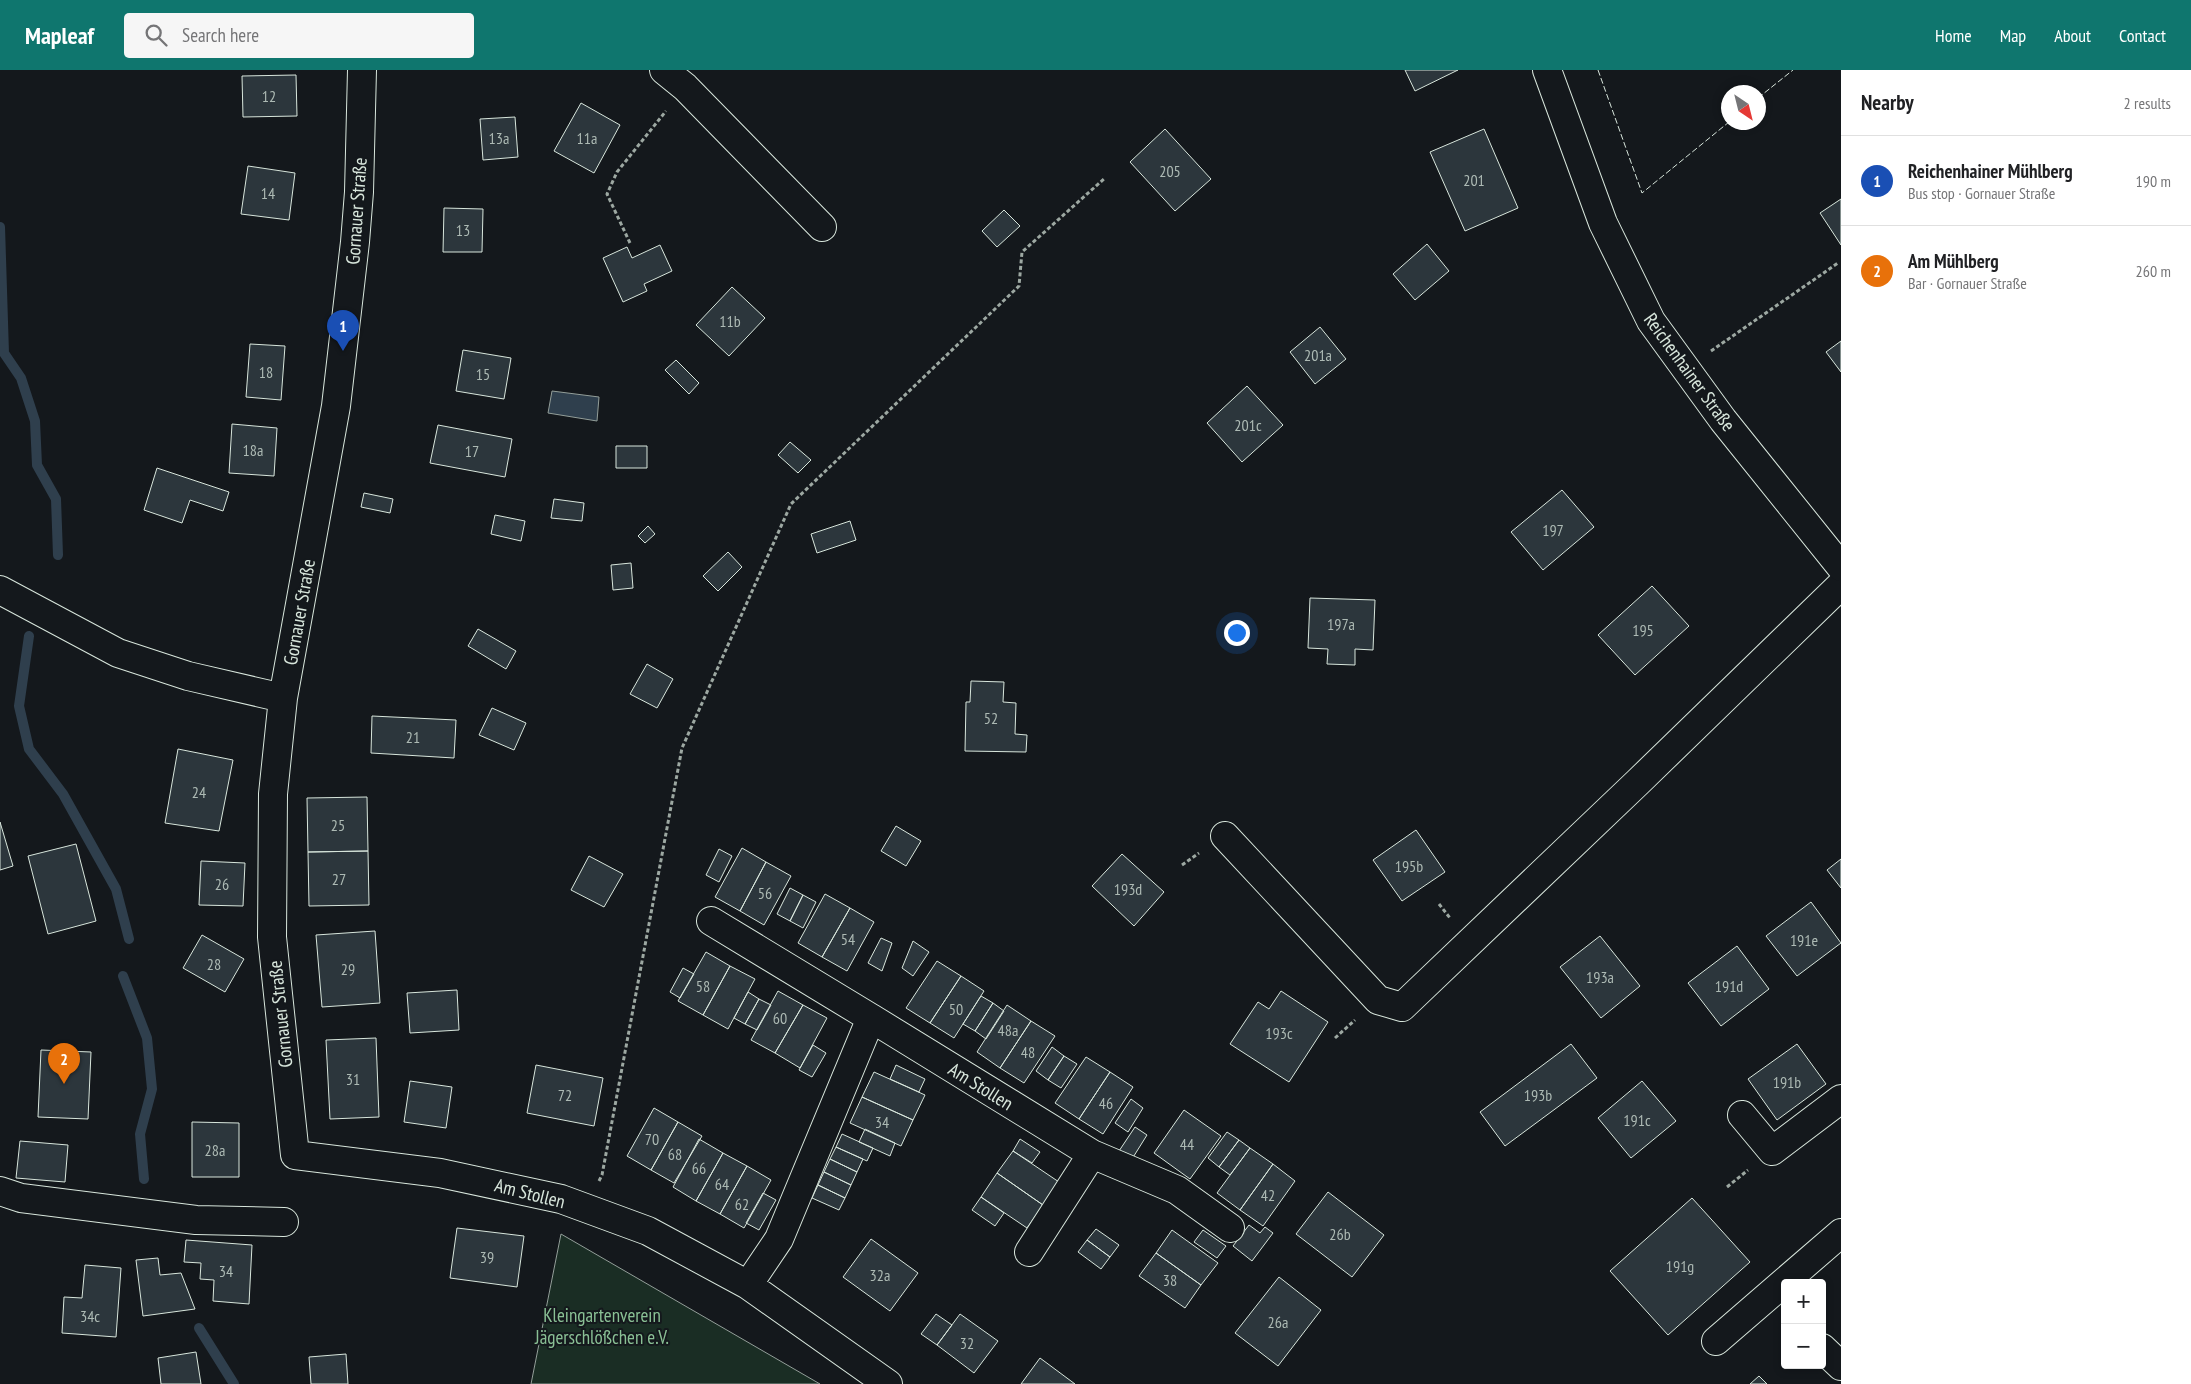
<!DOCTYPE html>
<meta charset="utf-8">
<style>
:root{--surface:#fff;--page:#f6f6f6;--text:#202124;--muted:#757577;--line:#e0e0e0;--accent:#0f766e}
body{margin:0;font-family:"PT Sans Narrow",sans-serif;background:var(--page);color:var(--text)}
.controls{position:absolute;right:15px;bottom:15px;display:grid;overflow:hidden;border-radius:5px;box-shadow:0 2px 8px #0003}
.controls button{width:45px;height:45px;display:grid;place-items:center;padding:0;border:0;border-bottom:1px solid var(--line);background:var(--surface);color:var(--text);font:25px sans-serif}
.compass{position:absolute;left:1721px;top:15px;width:45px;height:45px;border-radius:50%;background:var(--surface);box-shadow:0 2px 8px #0003;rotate:145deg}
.you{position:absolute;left:1236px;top:562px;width:18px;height:18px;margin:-12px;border:4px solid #fff;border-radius:50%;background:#1a73e8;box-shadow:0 0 0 8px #1a73e833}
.badge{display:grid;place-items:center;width:32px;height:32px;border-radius:50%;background:var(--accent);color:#fff;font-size:16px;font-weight:700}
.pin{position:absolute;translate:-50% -41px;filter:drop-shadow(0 1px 2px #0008)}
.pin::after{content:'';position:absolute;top:26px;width:18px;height:15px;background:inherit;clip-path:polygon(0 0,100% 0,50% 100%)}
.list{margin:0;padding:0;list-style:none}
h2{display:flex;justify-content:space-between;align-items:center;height:65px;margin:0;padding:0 20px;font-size:21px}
h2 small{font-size:16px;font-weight:400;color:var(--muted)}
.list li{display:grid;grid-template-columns:32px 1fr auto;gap:15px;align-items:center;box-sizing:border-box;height:90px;padding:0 20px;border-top:1px solid var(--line)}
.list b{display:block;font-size:19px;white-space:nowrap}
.list p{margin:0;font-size:16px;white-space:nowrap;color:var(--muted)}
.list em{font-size:16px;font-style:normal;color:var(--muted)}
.icon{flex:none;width:28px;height:28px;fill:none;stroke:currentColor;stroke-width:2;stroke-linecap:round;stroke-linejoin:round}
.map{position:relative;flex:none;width:1841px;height:1314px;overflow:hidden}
header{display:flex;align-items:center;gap:30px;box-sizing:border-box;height:70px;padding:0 25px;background:var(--accent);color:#fff}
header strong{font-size:24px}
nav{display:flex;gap:28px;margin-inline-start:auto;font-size:18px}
.search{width:350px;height:45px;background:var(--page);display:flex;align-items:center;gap:12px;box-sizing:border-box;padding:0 18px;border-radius:5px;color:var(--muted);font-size:19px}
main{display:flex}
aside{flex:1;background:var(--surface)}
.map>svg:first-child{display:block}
.green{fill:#1a2d24;stroke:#939e99}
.water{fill:#2f3f4d;stroke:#939e99}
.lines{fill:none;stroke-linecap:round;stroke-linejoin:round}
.stream{stroke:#2f3f4d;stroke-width:10}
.building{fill:#2c363c;stroke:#d8e6dc}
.minor-casing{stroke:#d8e6dc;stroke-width:30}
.major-casing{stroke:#d8e6dc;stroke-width:30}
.path{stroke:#9da8a2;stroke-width:3;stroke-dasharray:4 2.5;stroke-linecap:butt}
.minor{stroke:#14181c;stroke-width:28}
.major{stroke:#14181c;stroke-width:28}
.fence{stroke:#d8e6dc;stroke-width:1;stroke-dasharray:6 2.5;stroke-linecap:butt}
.labels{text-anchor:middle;stroke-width:4;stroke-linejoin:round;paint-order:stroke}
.number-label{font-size:16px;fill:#adbab4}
.street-label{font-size:19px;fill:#d8e6dc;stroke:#14181c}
.park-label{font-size:19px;fill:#8ac095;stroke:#14181c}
</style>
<header>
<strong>Mapleaf</strong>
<div class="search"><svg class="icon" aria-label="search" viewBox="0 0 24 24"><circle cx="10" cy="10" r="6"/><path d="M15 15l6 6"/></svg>Search here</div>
<nav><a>Home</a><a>Map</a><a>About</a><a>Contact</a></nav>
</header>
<main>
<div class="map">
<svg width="1841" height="1314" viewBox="0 0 1841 1314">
<rect width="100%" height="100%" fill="#14181c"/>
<path class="green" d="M561 1164 820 1314H531Z"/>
<path class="water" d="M552 321 599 327 597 351 548 343Z"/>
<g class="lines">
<path class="stream" d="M0 157 4 283 21 308 35 351 37 395 56 429 58 485
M29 566 19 636 29 679 63 724 116 819 129 869
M123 906 147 968 152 1019 140 1064 144 1109
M199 1258 234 1314"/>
</g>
<path class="building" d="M1405 0H1458L1415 21Z
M296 5 297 46 243 47 242 6Z
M581 33 620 55 594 103 554 81Z
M515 47 518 87 483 90 480 49Z
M1165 59 1211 109 1175 141 1130 92Z
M1484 59 1518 138 1465 161 1430 82Z
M248 96 295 103 289 150 241 144Z
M1841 129V175L1820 143Z
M444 138 483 139 482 182H443Z
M1004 140 1020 156 997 177 982 161Z
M1427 174 1449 201 1415 230 1393 204Z
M660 175 672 201 644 214 647 221 623 232 603 188 627 177 632 188Z
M732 217 765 248 729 286 696 255Z
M1320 257 1346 289 1315 314 1290 282Z
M1841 271V302L1826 282Z
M250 274 285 276 281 330 246 327Z
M463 280 511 288 504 329 456 321Z
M676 290 699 313 689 324 665 300Z
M1247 316 1283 355 1242 392 1207 353Z
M232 354 277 358 274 406 229 403Z
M438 355 512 369 505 407 430 393Z
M790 372 811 390 798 403 778 385Z
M616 376H647V398H616Z
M157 398 229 422 223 441 190 430 182 453 144 440Z
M1562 420 1594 457 1543 500 1511 462Z
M364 423 393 429 390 443 361 437Z
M554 429 584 433 582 451 551 448Z
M495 445 525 451 521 471 491 464Z
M850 451 856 470 817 483 811 464Z
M648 456 655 464 645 473 638 466Z
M728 482 742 497 718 521 703 506Z
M631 493 633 518 613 520 611 495Z
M1652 516 1689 556 1635 605 1598 565Z
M1310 528 1375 530 1373 580 1355 579V595L1327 594 1328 579 1308 578Z
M478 559 516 581 506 599 468 576Z
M647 594 673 609 657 638 630 624Z
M971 611 1004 612 1003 632 1016 633 1015 664 1027 665 1026 682 965 681 966 632H970Z
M492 638 526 653 514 680 479 665Z
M372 646 456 650 454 688 371 683Z
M178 679 233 690 219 761 165 753Z
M367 727 368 781 308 782 307 728Z
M0 752 13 796 0 800Z
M896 756 921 771 906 796 881 781Z
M1416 760 1445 802 1402 831 1373 790Z
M76 774 96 851 48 864 28 786Z
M742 778 766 792 740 841 715 827Z
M719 779 732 786 719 812 706 805Z
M368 781 369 835 309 836 308 782Z
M1122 784 1164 822 1134 856 1092 816Z
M589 786 623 804 604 837 571 820Z
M1841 789V818L1827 800Z
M201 791 245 793 243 836 199 835Z
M766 792 791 806 764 855 740 841Z
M790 818 803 825 790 851 777 844Z
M825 824 850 838 822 887 798 873Z
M803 825 816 832 803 858 790 851Z
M1811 832 1841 873 1797 906 1766 866Z
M850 838 874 852 847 901 822 887Z
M375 861 380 933 322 937 316 865Z
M202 865 244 889 225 922 183 898Z
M1600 866 1640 916 1601 948 1560 897Z
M881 868 892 873 882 901 868 893Z
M913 871 929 882 913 906 902 898Z
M1737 876 1769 919 1721 956 1688 913Z
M706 882 730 896 703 945 678 931Z
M937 891 961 906 930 953 906 938Z
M730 896 755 909 728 959 703 945Z
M683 898 694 904 680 928 670 922Z
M961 906 984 921 954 968 930 953Z
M457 920 459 960 410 963 407 923Z
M778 921 803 935 775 983 751 970Z
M1281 921 1328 952 1289 1012 1230 974 1258 932 1269 939Z
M748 922 759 929 745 954 734 948Z
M981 926 993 933 975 961 963 954Z
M759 929 771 935 757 960 745 954Z
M993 933 1004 941 986 969 975 961Z
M803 935 827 948 800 998 775 983Z
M1007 935 1031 951 1000 998 977 982Z
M1031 951 1055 966 1024 1013 1000 998Z
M376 968 379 1047 330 1049 326 970Z
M1571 974 1597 1008 1505 1076 1480 1042Z
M1797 974 1826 1014 1777 1050 1748 1009Z
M813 975 826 983 812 1007 799 1000Z
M1052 977 1064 986 1048 1010 1036 1001Z
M41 980 91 982 88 1049 38 1047Z
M1064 986 1077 994 1061 1018 1048 1010Z
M1086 987 1110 1002 1079 1049 1055 1033Z
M536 995 603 1008 594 1056 527 1043Z
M896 995 925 1009 919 1022 890 1009Z
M874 1002 925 1025 913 1050 862 1027Z
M1110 1002 1133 1017 1103 1064 1079 1049Z
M410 1011 452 1017 446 1058 404 1052Z
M1642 1011 1676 1051 1631 1088 1598 1048Z
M862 1027 913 1050 901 1076 850 1053Z
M1131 1029 1143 1038 1128 1062 1115 1053Z
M654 1038 678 1052 651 1100 627 1086Z
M1184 1040 1221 1066 1190 1109 1154 1083Z
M192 1052 239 1053V1107H192Z
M678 1052 702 1066 674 1113 651 1100Z
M1135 1057 1147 1065 1132 1089 1119 1081Z
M865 1059 895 1073 890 1086 859 1072Z
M1227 1062 1239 1070 1219 1097 1208 1088Z
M842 1064 873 1078 867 1091 836 1077Z
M699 1069 723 1083 696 1131 673 1117Z
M1020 1069 1040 1082 1032 1093 1013 1081Z
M1239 1070 1250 1078 1230 1105 1219 1097Z
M20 1071 68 1075 65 1112 16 1108Z
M836 1077 863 1089 857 1102 830 1089Z
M1250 1078 1273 1094 1240 1140 1217 1123Z
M1013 1081 1059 1112 1043 1135 997 1103Z
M723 1083 747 1096 720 1144 696 1131Z
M830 1089 857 1102 851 1115 824 1102Z
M1273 1094 1295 1111 1263 1156 1240 1140Z
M747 1096 771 1110 744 1158 720 1144Z
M824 1102 851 1115 845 1128 818 1115Z
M997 1103 1043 1135 1027 1158 981 1127Z
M818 1115 845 1128 839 1140 812 1128Z
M1328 1122 1384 1165 1352 1207 1296 1164Z
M763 1123 776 1130 759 1160 746 1153Z
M981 1127 1004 1143 995 1156 972 1140Z
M1692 1128 1750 1192 1668 1265 1610 1201Z
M1249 1155 1260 1163 1265 1157 1273 1163 1252 1191 1233 1176Z
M457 1158 524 1166 517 1217 450 1208Z
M1096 1159 1119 1175 1110 1187 1087 1170Z
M1172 1160 1218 1193 1201 1215 1156 1183Z
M1203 1160 1226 1176 1217 1188 1194 1172Z
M871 1169 918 1203 890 1241 843 1207Z
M186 1170 252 1175 249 1234 213 1231 214 1210 200 1209 201 1193 184 1192Z
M1087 1170 1110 1187 1101 1199 1078 1182Z
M1156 1183 1201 1215 1185 1238 1139 1206Z
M158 1188 160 1205 181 1203 195 1239 143 1246 136 1190Z
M85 1195 121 1198 116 1267 62 1263 64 1227 82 1228Z
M1279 1207 1321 1240 1278 1296 1235 1263Z
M936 1244 952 1255 937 1275 921 1264Z
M960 1244 998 1271 974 1303 937 1275Z
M196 1282 201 1314H161L158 1288Z
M346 1284 348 1314H311L309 1287Z
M1040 1288 1075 1314H1021Z
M1759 1306 1767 1314H1750Z"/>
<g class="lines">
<g class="minor-casing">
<path id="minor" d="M362 0 359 122 355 172 336 336 283 628 273 724 272 867 295 1085 440 1103 561 1129 648 1161 748 1215 888 1314
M664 0 685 17 822 157
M0 520 118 583 188 606 283 628
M1225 766 1378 930 1402 937 1638 712 1841 515
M711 851 871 948
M1742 1045 1772 1081 1841 1029
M0 1121 21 1128 196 1150 284 1152
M1029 1182 1092 1084
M748 1215 779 1169 871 948 1092 1084 1177 1120 1230 1158
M1716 1271 1841 1163
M1822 1278 1841 1296"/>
</g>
<g class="major-casing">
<path id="major" d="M1547 0 1603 153 1651 251 1723 350 1841 497"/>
</g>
<path class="path" d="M630 173 607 124 617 102 666 41
M1711 281 1838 193
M1182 795 1199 783
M1439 834 1450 848
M1335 968 1355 950
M599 1111 602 1105 682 678 791 434 1019 216 1022 182 1105 108
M1727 1117 1748 1100"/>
<use href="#minor" class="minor"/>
<use href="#major" class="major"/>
<path class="fence" d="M1598 0 1642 123 1729 52
M1758 28 1793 0"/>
</g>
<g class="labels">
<g class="number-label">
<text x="269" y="32">12</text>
<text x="499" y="74">13a</text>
<text x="587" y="74">11a</text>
<text x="1170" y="107">205</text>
<text x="1474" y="116">201</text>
<text x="268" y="129">14</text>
<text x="463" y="166">13</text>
<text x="730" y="257">11b</text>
<text x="1318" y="291">201a</text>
<text x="266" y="308">18</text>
<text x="483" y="310">15</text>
<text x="1248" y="361">201c</text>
<text x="253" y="386">18a</text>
<text x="472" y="387">17</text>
<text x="1553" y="466">197</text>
<text x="1341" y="560">197a</text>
<text x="1643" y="566">195</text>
<text x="991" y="654">52</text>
<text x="413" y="673">21</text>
<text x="199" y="728">24</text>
<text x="338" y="761">25</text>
<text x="1409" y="802">195b</text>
<text x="339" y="815">27</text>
<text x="222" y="820">26</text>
<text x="1128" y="825">193d</text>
<text x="765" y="829">56</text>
<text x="848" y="875">54</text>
<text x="1804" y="876">191e</text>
<text x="214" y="900">28</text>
<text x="348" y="905">29</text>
<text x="1600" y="913">193a</text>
<text x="703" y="922">58</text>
<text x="1729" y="922">191d</text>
<text x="956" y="945">50</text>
<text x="780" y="954">60</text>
<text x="1008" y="966">48a</text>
<text x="1279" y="969">193c</text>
<text x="1028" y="988">48</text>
<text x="353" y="1015">31</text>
<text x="1787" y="1018">191b</text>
<text x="565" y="1031">72</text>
<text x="1538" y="1031">193b</text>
<text x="1106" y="1039">46</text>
<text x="1637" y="1056">191c</text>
<text x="882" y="1058">34</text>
<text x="652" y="1075">70</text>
<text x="1187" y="1080">44</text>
<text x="215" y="1086">28a</text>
<text x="675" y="1090">68</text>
<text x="699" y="1104">66</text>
<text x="722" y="1120">64</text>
<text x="1268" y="1131">42</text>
<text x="742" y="1140">62</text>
<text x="1340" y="1170">26b</text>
<text x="487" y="1193">39</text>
<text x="1680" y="1202">191g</text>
<text x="226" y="1207">34</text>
<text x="880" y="1211">32a</text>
<text x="1170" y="1216">38</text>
<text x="90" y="1252">34c</text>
<text x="1278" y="1258">26a</text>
<text x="967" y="1279">32</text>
</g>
<g class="street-label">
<text transform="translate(356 141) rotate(-86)" y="7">Gornauer Straße</text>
<text transform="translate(1690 302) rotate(54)" y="7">Reichenhainer Straße</text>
<text transform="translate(299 542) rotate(-80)" y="7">Gornauer Straße</text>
<text transform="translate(280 944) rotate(-96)" y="7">Gornauer Straße</text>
<text transform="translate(981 1016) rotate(32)" y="7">Am Stollen</text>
<text transform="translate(530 1123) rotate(14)" y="7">Am Stollen</text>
</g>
<g class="park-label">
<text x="602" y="1252">Kleingartenverein<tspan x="602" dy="22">Jägerschlößchen e.V.</tspan></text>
</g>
</g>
</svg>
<div class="controls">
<button>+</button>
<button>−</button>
</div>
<svg class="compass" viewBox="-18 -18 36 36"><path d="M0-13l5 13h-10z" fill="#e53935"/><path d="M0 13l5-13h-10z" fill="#757577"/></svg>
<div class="you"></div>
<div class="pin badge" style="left:343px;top:281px;background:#1a4fb4">1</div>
<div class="pin badge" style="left:64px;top:1014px;background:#e8710a">2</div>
</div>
<aside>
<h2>Nearby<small>2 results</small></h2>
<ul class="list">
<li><span class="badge" style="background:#1a4fb4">1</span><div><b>Reichenhainer Mühlberg</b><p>Bus stop · Gornauer Straße</p></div><em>190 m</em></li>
<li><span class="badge" style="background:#e8710a">2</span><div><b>Am Mühlberg</b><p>Bar · Gornauer Straße</p></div><em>260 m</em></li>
</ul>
</aside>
</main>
